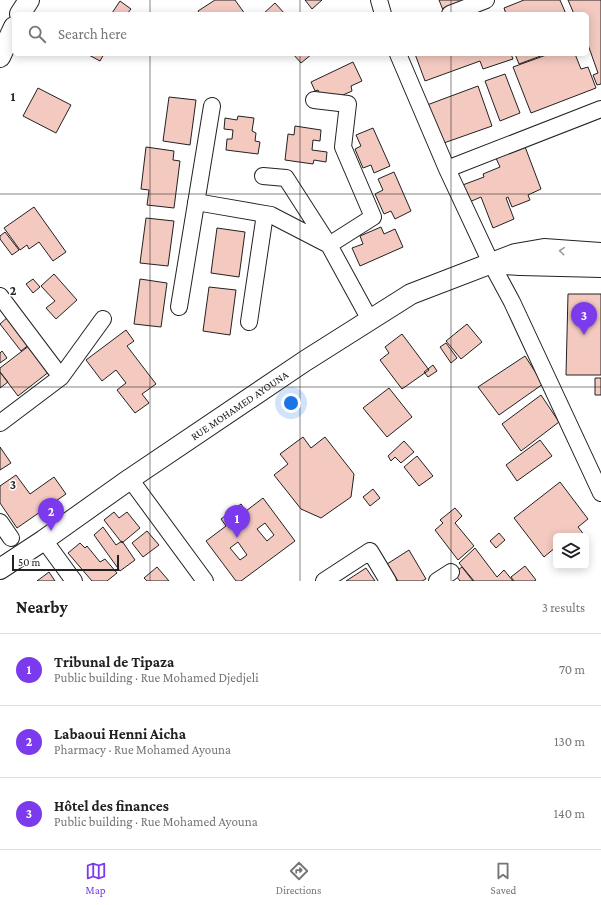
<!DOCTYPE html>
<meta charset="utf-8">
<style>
:root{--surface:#fff;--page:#f6f6f6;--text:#202124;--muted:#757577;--line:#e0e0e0;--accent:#7c3aed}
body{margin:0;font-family:"Crimson Pro",serif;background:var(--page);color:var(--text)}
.controls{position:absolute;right:12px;bottom:12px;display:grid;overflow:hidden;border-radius:6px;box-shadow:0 2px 10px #0003}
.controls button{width:36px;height:36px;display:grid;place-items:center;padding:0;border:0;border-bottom:1px solid var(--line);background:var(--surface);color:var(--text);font:20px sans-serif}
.scale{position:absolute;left:12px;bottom:10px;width:107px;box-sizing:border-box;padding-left:4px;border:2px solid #222;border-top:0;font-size:11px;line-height:14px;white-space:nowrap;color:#222;-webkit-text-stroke:3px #fff;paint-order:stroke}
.you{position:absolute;left:291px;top:403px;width:14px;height:14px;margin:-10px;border:3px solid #fff;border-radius:50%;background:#1a73e8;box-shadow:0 0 0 6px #1a73e833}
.badge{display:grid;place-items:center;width:26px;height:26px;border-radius:50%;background:var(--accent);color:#fff;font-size:13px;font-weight:700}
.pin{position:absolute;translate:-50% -33px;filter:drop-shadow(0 1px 2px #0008)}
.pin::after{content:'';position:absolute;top:21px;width:14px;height:12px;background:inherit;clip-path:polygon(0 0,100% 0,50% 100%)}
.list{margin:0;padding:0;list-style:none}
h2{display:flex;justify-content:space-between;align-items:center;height:52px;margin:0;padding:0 16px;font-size:17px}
h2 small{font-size:13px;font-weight:400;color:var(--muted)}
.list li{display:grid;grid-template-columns:26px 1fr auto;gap:12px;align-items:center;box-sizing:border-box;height:72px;padding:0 16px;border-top:1px solid var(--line)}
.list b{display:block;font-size:15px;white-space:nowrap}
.list p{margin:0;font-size:13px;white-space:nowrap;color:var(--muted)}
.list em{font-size:13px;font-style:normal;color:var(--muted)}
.icon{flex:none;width:22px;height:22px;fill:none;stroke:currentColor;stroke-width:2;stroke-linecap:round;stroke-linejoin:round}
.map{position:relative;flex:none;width:601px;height:581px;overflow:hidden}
.search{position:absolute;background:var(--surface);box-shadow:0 2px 10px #0003;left:12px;right:12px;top:12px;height:44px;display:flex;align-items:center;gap:10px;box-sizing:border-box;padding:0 14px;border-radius:6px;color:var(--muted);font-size:15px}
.sheet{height:268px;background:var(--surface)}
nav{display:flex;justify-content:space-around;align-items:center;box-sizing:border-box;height:56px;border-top:1px solid var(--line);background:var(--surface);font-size:11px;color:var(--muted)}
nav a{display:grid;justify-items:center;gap:2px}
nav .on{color:var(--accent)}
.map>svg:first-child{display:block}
.building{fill:#f3c9c0;stroke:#222;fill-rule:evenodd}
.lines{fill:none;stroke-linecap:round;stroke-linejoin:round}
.minor-casing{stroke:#222;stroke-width:18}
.major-casing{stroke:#222;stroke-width:22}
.minor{stroke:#fff;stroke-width:16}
.major{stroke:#fff;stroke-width:20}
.oneway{stroke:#9c9c9c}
.grid{fill:none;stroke:#222;stroke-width:1;stroke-opacity:0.55}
.labels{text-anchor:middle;stroke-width:3;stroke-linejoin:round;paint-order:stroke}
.street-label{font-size:11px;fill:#222;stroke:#fff}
.grid-label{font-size:13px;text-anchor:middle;font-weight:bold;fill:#222;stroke:#fff;stroke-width:3;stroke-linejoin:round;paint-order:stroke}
</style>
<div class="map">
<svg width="601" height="581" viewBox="0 0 601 581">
<rect width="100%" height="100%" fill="#fff"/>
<path class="building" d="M215 0H235L245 14H200L198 11Z
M305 0H322L312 9Z
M439 0H471L443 10Z
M524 0H560L566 14H506L504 8Z
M568 0H601V84L597 85 593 75 598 73 587 42V14H574Z
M120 1 131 9 127 14H114L112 13Z
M275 3 285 14H263Z
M87 54H104L100 61Z
M293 54H312L301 63Z
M415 54H511L513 59 483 69 480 61 425 81Z
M515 54H546L519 64Z
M549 54H575L581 69 588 67 596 88 531 113 513 67Z
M353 62 362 81 351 86 352 91 334 99 320 94 318 90 315 91 311 82Z
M505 74 520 113 500 121 485 81Z
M478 86 492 126 441 144 427 105Z
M38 88 71 105 56 133 23 116Z
M169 97 196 100 190 145 163 141Z
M238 116 254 118 252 131 256 133 255 141 260 142 258 154 226 150 227 139H232L233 130 224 129 225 118 237 120Z
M295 126 321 130 320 141 313 140 312 150 327 152 326 162 314 160 313 164 285 160 288 134 294 135Z
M373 128 390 166 374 173 371 165 363 168 355 149 361 146 356 135Z
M524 144 541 189 528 195 530 200 512 207 508 197 506 198 514 219 493 228 481 197 467 203 460 186 484 177 483 174 500 167 495 156Z
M146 147 174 151 173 160 180 161 174 208 147 205 149 190 141 189Z
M394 172 411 211 395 219 391 211 384 214 375 194 383 190 378 179Z
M34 207 66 252 53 261 39 242 29 249 27 245 20 250 4 228Z
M146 218 174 221 168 266 140 263Z
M381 227 384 234 395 229 403 247 360 266 352 248 363 244 360 236Z
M217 228 245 232 239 277 211 273Z
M5 232 19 250 12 255 0 239V236Z
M54 274 77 300 56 319 46 308 55 301 41 286Z
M33 279 40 287 33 293 26 284Z
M140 279 167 283 161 327 134 324Z
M209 287 236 290 230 335 203 331Z
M568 294H601V375H566Z
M9 316 30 344 21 351 0 324Z
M467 324 482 342 461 359 446 341Z
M126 330 134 341 127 346 156 384 142 394 149 403 135 413 117 390 126 383 116 370 102 381 86 360Z
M402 334 429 370 402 389 380 360 389 353 385 347Z
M446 343 457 358 451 363 440 347Z
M30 345 50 371 18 396 0 372V368Z
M2 351 7 358 0 363V353Z
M525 356 543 384 499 415 478 387Z
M433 365 437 371 428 377 424 372Z
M0 372 8 382 0 388Z
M595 378H601V395H595Z
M389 388 412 417 387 437 363 408Z
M541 395 559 422 521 451 502 424Z
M303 437 311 448 325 437 354 474 351 497 321 518 301 509 274 475 288 464 280 454Z
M540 440 552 456 517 481 506 465Z
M404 441 414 452 401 463 395 457 391 461 388 456Z
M0 447 11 463 0 470Z
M417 456 433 476 419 486 404 467Z
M16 475 30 494 54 477 66 494 17 528 0 503V486Z
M560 482 588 519 578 527 585 536H556V547L544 557 514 518Z
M373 489 380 498 370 506 363 497Z
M263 498 295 541 241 581H236L206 541 226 526 221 519 241 504 246 511ZM265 523 274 535 267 541 257 529ZM238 542 247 555 240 560 230 548Z
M455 508 462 516 455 523 474 546 458 560 435 530 443 523 440 520Z
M114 512 119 518 127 512 140 528 122 543 104 520Z
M103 527 116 545 122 541 135 560 120 571 94 535Z
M147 531 159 545 143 557 132 543Z
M499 533 505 540 496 548 490 541Z
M80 543 85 548 87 546 100 562 105 559 117 573 107 581H92L68 553Z
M475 548 497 577 504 570 513 581H474L459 563Z
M409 550 426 579 422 581H398L387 564Z
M525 566 536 580 534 581H514L511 577Z
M157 567 169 581H147L144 578Z
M462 567 473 581H460L454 573Z
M366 568 375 581H346Z
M49 572 55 581H37Z"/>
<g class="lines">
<g class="minor-casing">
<path id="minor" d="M379 0 383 14
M450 14 486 0
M398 54 447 169 491 263 512 302 601 493
M447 169 601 109
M263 176 286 178 329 245 373 217 343 147 348 104 314 100
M196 202 271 215 329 245 370 320
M0 296 61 377
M179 307 212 106
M249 322 265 214
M0 423 61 377 103 319
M130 479 205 581
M0 522 11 538
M44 540 74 581
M324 581 370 551 388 581
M437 581 451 572"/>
</g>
<g class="major-casing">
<g id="major">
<path d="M20 14 29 0"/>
<path d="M0 57 14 27"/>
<path d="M503 264 520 265 601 267"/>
<path id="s1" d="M0 569 44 540 130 479 305 361 411 294 515 254 544 249 601 253"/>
</g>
</g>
<use href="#minor" class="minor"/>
<use href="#major" class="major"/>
</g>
<defs><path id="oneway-chevron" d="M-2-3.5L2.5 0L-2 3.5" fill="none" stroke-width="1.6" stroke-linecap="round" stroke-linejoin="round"/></defs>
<use class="oneway" href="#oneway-chevron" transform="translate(562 251) rotate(-175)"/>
<path class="grid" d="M150 0V14M300 0V14M451 0V14M150 54V581M300 54V581M451 54V581M0 194H601M0 387H601"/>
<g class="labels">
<g class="street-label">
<text dy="4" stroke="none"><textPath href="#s1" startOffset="290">RUE MOHAMED AYOUNA</textPath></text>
</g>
</g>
<g class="grid-label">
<text x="13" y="101">1</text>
<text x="13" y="295">2</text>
<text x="13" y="489">3</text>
</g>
</svg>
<div class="controls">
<button><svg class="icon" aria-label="layers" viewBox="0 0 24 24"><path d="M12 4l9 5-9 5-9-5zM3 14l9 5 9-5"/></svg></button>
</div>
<div class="scale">50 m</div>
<div class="you"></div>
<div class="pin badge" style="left:237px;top:538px">1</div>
<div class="pin badge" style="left:51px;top:531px">2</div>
<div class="pin badge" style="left:584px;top:335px">3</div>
<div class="search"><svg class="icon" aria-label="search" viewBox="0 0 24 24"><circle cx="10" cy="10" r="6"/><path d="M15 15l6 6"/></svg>Search here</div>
</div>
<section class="sheet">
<h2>Nearby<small>3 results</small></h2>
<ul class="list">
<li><span class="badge">1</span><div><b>Tribunal de Tipaza</b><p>Public building · Rue Mohamed Djedjeli</p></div><em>70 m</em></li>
<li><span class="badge">2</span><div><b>Labaoui Henni Aicha</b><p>Pharmacy · Rue Mohamed Ayouna</p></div><em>130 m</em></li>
<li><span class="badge">3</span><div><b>Hôtel des finances</b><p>Public building · Rue Mohamed Ayouna</p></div><em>140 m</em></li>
</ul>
</section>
<nav>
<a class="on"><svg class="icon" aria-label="map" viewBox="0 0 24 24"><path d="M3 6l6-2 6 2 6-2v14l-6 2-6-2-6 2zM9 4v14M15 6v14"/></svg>Map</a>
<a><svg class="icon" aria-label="directions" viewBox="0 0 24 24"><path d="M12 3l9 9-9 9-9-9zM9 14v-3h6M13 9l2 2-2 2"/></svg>Directions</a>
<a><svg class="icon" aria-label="saved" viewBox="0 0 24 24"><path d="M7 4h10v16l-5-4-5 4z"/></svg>Saved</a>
</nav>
